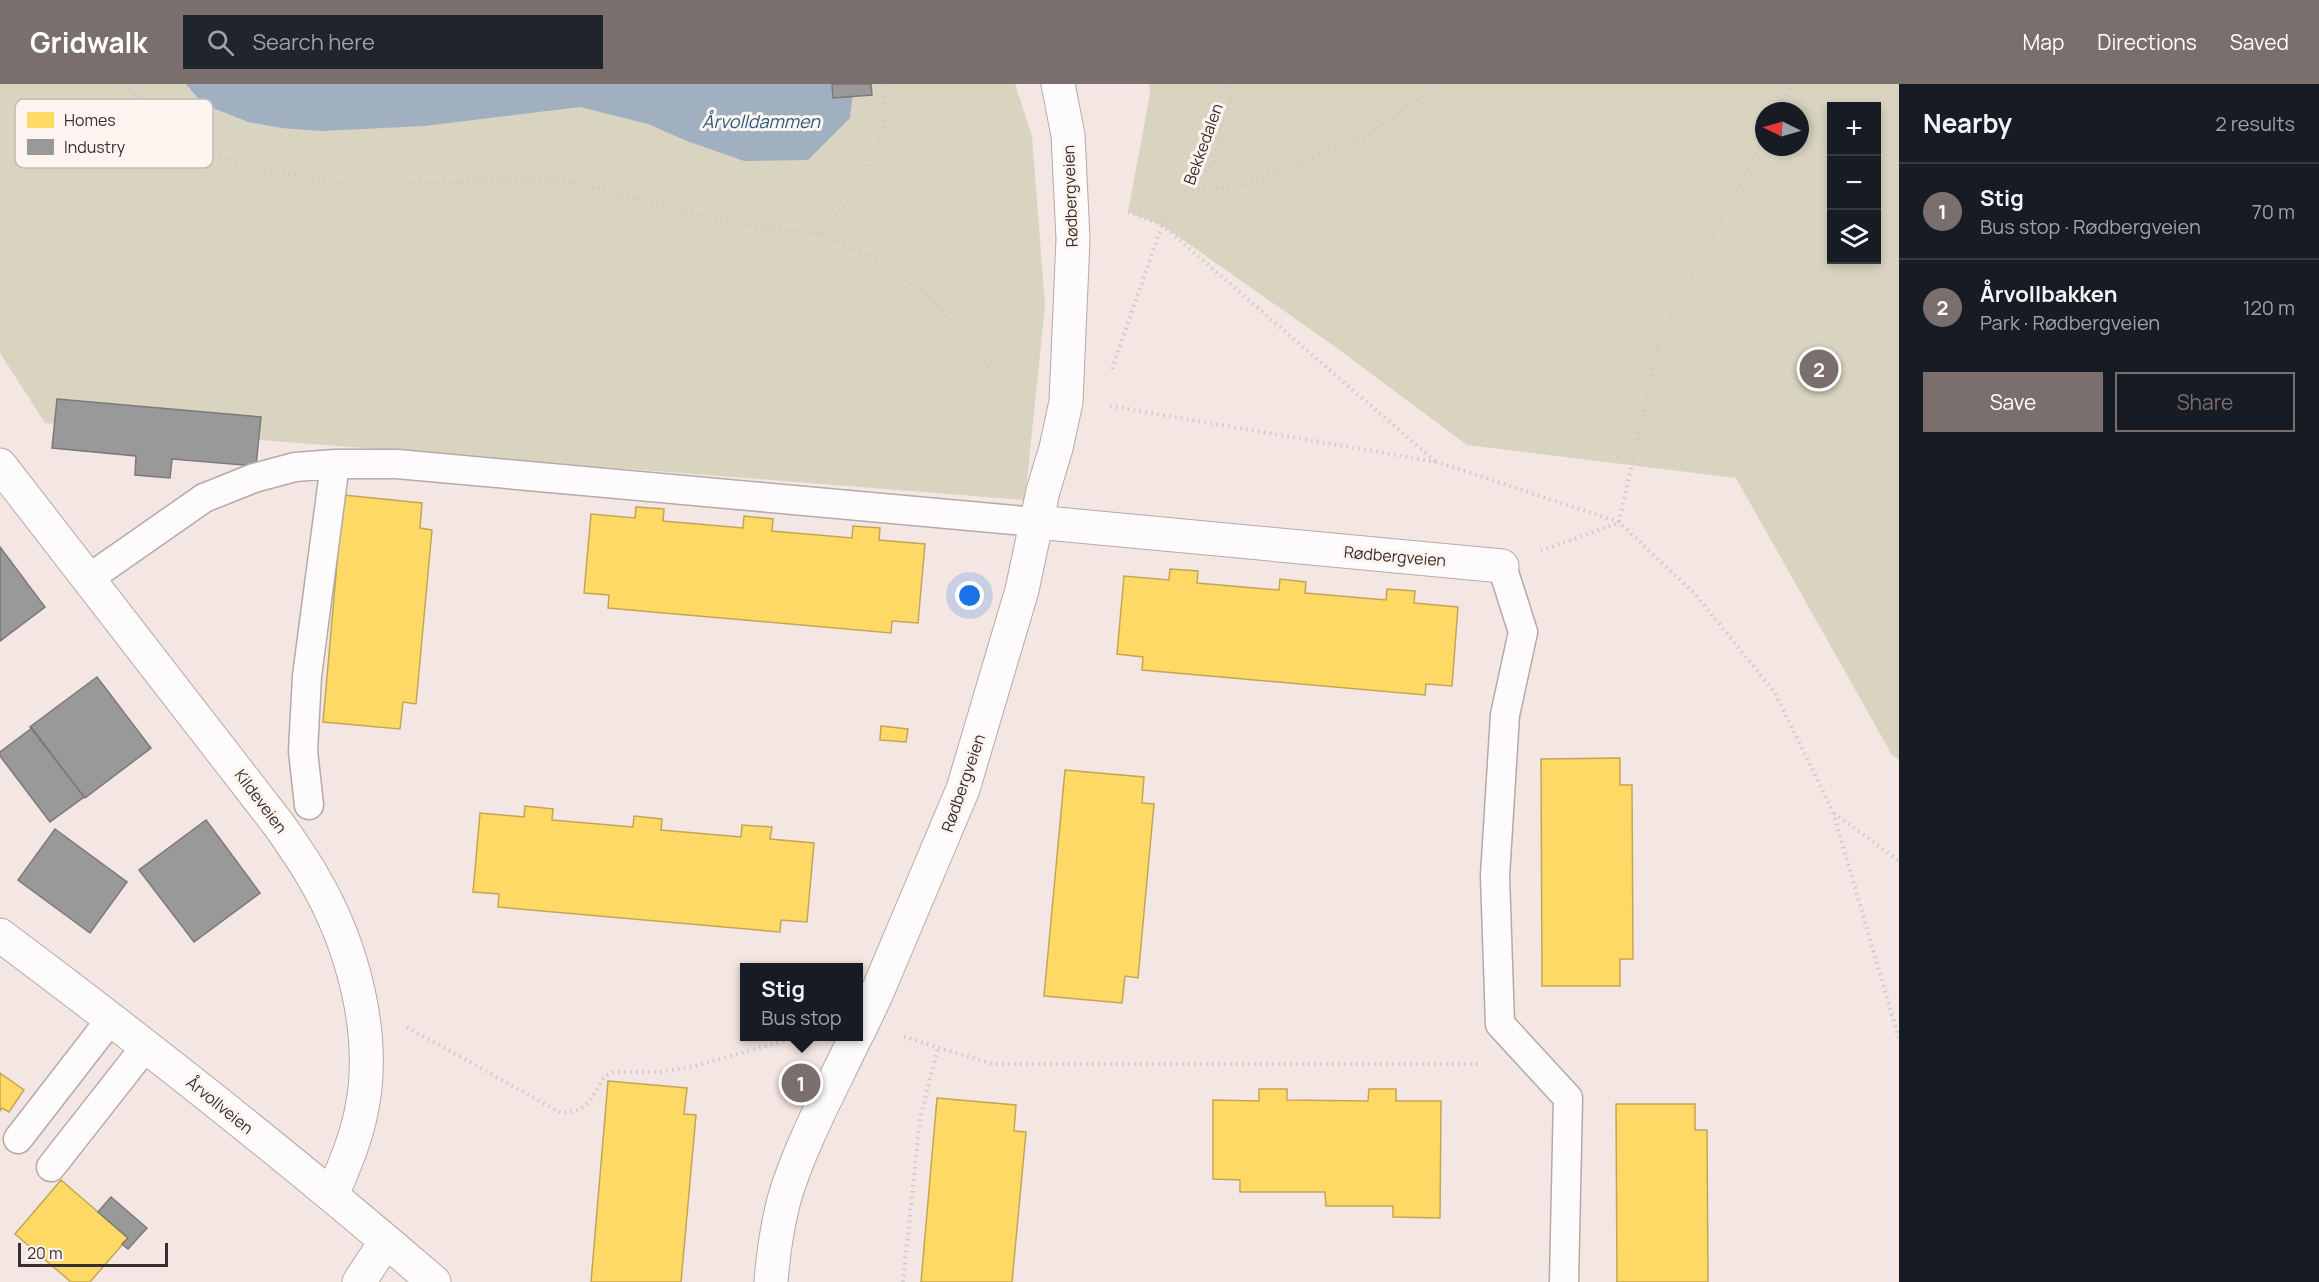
<!DOCTYPE html>
<meta charset="utf-8">
<style>
:root{--surface:#171b24;--page:#20242c;--text:#f1f3f6;--muted:#9ea1a6;--line:#363941;--accent:#7a6f6c}
body{margin:0;font-family:Manrope,sans-serif;background:var(--page);color:var(--text)}
.controls{position:absolute;right:18px;top:18px;display:grid;overflow:hidden;border-radius:0px;box-shadow:0 3px 9px #0003}
.controls button{width:54px;height:54px;display:grid;place-items:center;padding:0;border:0;border-bottom:2px solid var(--line);background:var(--surface);color:var(--text);font:30px sans-serif}
.compass{position:absolute;left:1755px;top:18px;width:54px;height:54px;border-radius:50%;background:var(--surface);box-shadow:0 3px 9px #0003;rotate:275deg}
.scale{position:absolute;left:18px;bottom:15px;width:150px;box-sizing:border-box;padding-left:6px;border:3px solid #382f2c;border-top:0;font-size:16px;line-height:21px;white-space:nowrap;color:#382f2c;-webkit-text-stroke:4px #fdf4f0;paint-order:stroke}
.you{position:absolute;left:970px;top:512px;width:21px;height:21px;margin:-15px;border:4px solid #fff;border-radius:50%;background:#1a73e8;box-shadow:0 0 0 9px #1a73e833}
.badge{display:grid;place-items:center;width:39px;height:39px;border-radius:50%;background:var(--accent);color:#fff;font-size:20px;font-weight:700}
.pin{position:absolute;translate:-50% -50%;border:3px solid #fff;box-shadow:0 2px 6px #0006}
.popup{position:absolute;left:740px;top:879px;width:123px;height:78px;box-sizing:border-box;display:grid;place-content:center;border-radius:0px;background:var(--surface);filter:drop-shadow(0 2px 4px #0005);font-size:20px;white-space:nowrap;color:var(--muted)}
.popup b{font-size:22px;color:var(--text)}
.popup::after{content:'';position:absolute;left:50%;top:100%;margin-left:-12px;border:12px solid transparent;border-top-color:var(--surface)}
.list{margin:0;padding:0;list-style:none}
h2{display:flex;justify-content:space-between;align-items:center;height:78px;margin:0;padding:0 24px;font-size:26px}
h2 small{font-size:20px;font-weight:400;color:var(--muted)}
.list li{display:grid;grid-template-columns:39px 1fr auto;gap:18px;align-items:center;box-sizing:border-box;height:96px;padding:0 24px;border-top:2px solid var(--line)}
.list b{display:block;font-size:22px;white-space:nowrap}
.list p{margin:0;font-size:20px;white-space:nowrap;color:var(--muted)}
.list em{font-size:20px;font-style:normal;color:var(--muted)}
.actions{display:flex;gap:12px;padding:18px 24px}
.actions a{flex:1;padding:14px 0;border:2px solid var(--accent);border-radius:0px;text-align:center;font-size:21px;color:var(--accent)}
.actions .main{background:var(--accent);color:#fff}
.icon{flex:none;width:33px;height:33px;fill:none;stroke:currentColor;stroke-width:2;stroke-linecap:round;stroke-linejoin:round}
.map{position:relative;flex:none;width:1899px;height:1198px;overflow:hidden}
header{display:flex;align-items:center;gap:36px;box-sizing:border-box;height:84px;padding:0 30px;background:var(--accent);color:#fff}
header strong{font-size:28px}
nav{display:flex;gap:33px;margin-inline-start:auto;font-size:21px}
.search{width:420px;height:54px;background:var(--page);display:flex;align-items:center;gap:15px;box-sizing:border-box;padding:0 21px;border-radius:0px;color:var(--muted);font-size:22px}
main{display:flex}
aside{flex:1;background:var(--surface)}
.map>svg:first-child{display:block}
.green{fill:#d8d4c0;fill-rule:evenodd}
.water{fill:#a1b0c0}
.homes{fill:#ffd966;stroke:#c3a655;stroke-width:1.5}
.industry{fill:#999;stroke:#7c7978;stroke-width:1.5}
.lines{fill:none;stroke-linecap:round;stroke-linejoin:round}
.lane-casing{stroke:#b4aaa7;stroke-width:31}
.street-casing{stroke:#b4aaa7;stroke-width:35}
.secondary-casing{stroke:#b4aaa7;stroke-width:35}
.path{stroke:#cecac7;stroke-width:4;stroke-dasharray:1.5 4.5;stroke-linecap:butt}
.lane{stroke:#fdfbfb;stroke-width:28}
.street{stroke:#fdfbfb;stroke-width:33}
.secondary{stroke:#fdfbfb;stroke-width:33}
.labels{text-anchor:middle;stroke-width:6;stroke-linejoin:round;paint-order:stroke}
.street-label{font-size:16px;fill:#382f2c;stroke:#fdf4f0}
.water-label{font-size:18px;font-style:italic;fill:#2c5a7e;stroke:#fdf4f0}
.key{fill:#fdf4f0;stroke:#c2b9b5;stroke-width:1.5}
.key-label{font-size:16px;fill:#382f2c}
</style>
<header>
<strong>Gridwalk</strong>
<div class="search"><svg class="icon" aria-label="search" viewBox="0 0 24 24"><circle cx="10" cy="10" r="6"/><path d="M15 15l6 6"/></svg>Search here</div>
<nav><a>Map</a><a>Directions</a><a>Saved</a></nav>
</header>
<main>
<div class="map">
<svg width="1899" height="1198" viewBox="0 0 1899 1198">
<rect width="100%" height="100%" fill="#f4e6e2"/>
<path class="green" d="M0 0H1015L1032 52 1045 221 1025 416 45 339 0 269Z
M1149 0H1899V676L1892 671 1736 394 1467 361 1334 262 1162 141 1128 128 1150 10ZM1876 22V176H1832V22ZM1764 27H1800V63H1764Z"/>
<path class="water" d="M186 0H854L850 34 808 76 744 77 687 57 648 40 580 23 425 42 321 47 281 44 248 38 203 20Z"/>
<path class="homes" d="M343 411 422 419 420 444 432 446 416 620 403 618 400 645 323 638Z
M636 423 664 425 663 437 743 444 744 432 773 435 772 447 852 454 853 442 880 444 879 456 925 460 918 539 892 537 891 549 608 524 609 511 584 509 591 430 635 434Z
M1170 485 1198 487 1197 499 1279 506 1280 495 1306 498 1305 509 1386 516 1387 505 1415 507 1414 519 1458 523 1452 602 1426 600 1425 611 1142 586 1143 573 1117 570 1124 492 1169 496Z
M881 642 908 645 906 658 880 656Z
M1620 674V701H1632L1633 875H1620V902H1542L1541 675Z
M1065 686 1144 693 1142 719 1154 720 1138 894 1125 892 1122 919 1044 912Z
M525 722 553 725 552 736 633 743 634 732 662 735 661 746 741 753 742 741 772 743 770 755 814 759 807 838 781 836 780 848 498 823 499 810 473 808 480 729 524 733Z
M0 989 24 1006 9 1028 2 1024 0 1027Z
M608 997 687 1004 684 1030 696 1031 681 1198H591Z
M1259 1005H1287V1016L1368 1017 1369 1005H1396V1017H1441L1440 1134 1393 1133V1122H1326L1325 1108H1240V1096L1213 1095V1016L1259 1017Z
M937 1014 1016 1021 1014 1047 1026 1048 1012 1198H921Z
M1616 1020H1695V1046H1707L1708 1198H1617Z
M61 1096 128 1154 90 1198H71L15 1150Z"/>
<path class="industry" d="M832 0H871L872 11 833 14Z
M57 315 261 333 256 382 172 375 170 394 135 391 136 372 52 364Z
M0 463 45 523 0 557Z
M97 593 151 664 85 714 30 643Z
M32 644 84 713 50 738 0 672V668Z
M206 736 260 809 194 858 139 786Z
M55 745 127 798 90 849 18 796Z
M111 1113 147 1144 128 1165 122 1160 128 1154 98 1128Z"/>
<g class="lines">
<g class="lane-casing">
<path id="lane" d="M1502 482 1523 548 1505 631 1495 792 1500 940 1568 1014 1564 1198
M88 495 204 414 254 394 295 383 335 380
M309 721 303 667 307 592 335 380H397L1036 438
M18 1055 111 935
M51 1083 146 962"/>
</g>
<g class="street-casing">
<path id="street" d="M0 381 279 741C290 757 302 774 312 791 352 858 378 951 361 1029 355 1058 343 1085 332 1111
M1036 438 1502 482
M0 851C148 962 294 1077 434 1198
M359 1198 386 1157"/>
</g>
<g class="secondary-casing">
<path id="secondary" d="M858 949 876 911 963 705 1022 506 1043 407 1056 364 1066 318 1073 155 1068 51 1058 0
M771 1198C773 1171 777 1143 784 1116 799 1063 832 1003 856 952"/>
</g>
<path class="path" d="M126 0 171 50 248 83 349 101 560 95 741 141 820 150 876 175 929 212 1002 299 1023 314
M1777 27 1791 0
M1187 104 1225 0
M1186 108 1243 101 1365 53 1439 0
M1128 128 1162 141 1436 378
M820 150 857 108 885 43 884 0
M1112 285 1162 141 1185 108 1212 80 1233 7 1230 0
M1110 322 1437 378 1619 438 1695 510 1775 609 1833 728 1899 955
M1619 438 1660 253 1764 53
M1541 467 1618 439
M1834 729 1899 777
M407 943 561 1029 579 1026 590 1017 605 992 614 988H660L694 982 802 952
M904 953 993 980H1480
M903 1198 920 1035 938 963"/>
<use href="#lane" class="lane"/>
<use href="#street" class="street"/>
<use href="#secondary" class="secondary"/>
</g>
<g class="labels">
<g class="street-label">
<text transform="translate(1203 60) rotate(-70)" y="6">Bekkedalen</text>
<text transform="translate(1070 112) rotate(-92)" y="6">Rødbergveien</text>
<text transform="translate(1395 472) rotate(5)" y="6">Rødbergveien</text>
<text transform="translate(963 699) rotate(-71)" y="6">Rødbergveien</text>
<text transform="translate(261 717) rotate(53)" y="6">Kildeveien</text>
<text transform="translate(220 1021) rotate(39)" y="6">Årvollveien</text>
</g>
<g class="water-label">
<text x="761" y="44">Årvolldammen</text>
</g>
</g>
<rect x="15" y="15" width="198" height="69" rx="9" class="key"/>
<rect x="27" y="28" width="27" height="16" fill="#ffd966"/>
<rect x="27" y="55" width="27" height="16" fill="#999"/>
<g class="key-label">
<text x="64" y="42">Homes</text>
<text x="64" y="69">Industry</text>
</g>
</svg>
<div class="controls">
<button>+</button>
<button>−</button>
<button><svg class="icon" aria-label="layers" viewBox="0 0 24 24"><path d="M12 4l9 5-9 5-9-5zM3 14l9 5 9-5"/></svg></button>
</div>
<svg class="compass" viewBox="-18 -18 36 36"><path d="M0-13l5 13h-10z" fill="#e53935"/><path d="M0 13l5-13h-10z" fill="#9ea1a6"/></svg>
<div class="scale">20 m</div>
<div class="you"></div>
<div class="pin badge" style="left:801px;top:999px">1</div>
<div class="popup"><b>Stig</b>Bus stop</div>
<div class="pin badge" style="left:1819px;top:285px">2</div>
</div>
<aside>
<h2>Nearby<small>2 results</small></h2>
<ul class="list">
<li><span class="badge">1</span><div><b>Stig</b><p>Bus stop · Rødbergveien</p></div><em>70 m</em></li>
<li><span class="badge">2</span><div><b>Årvollbakken</b><p>Park · Rødbergveien</p></div><em>120 m</em></li>
</ul>
<div class="actions"><a class="main">Save</a><a>Share</a></div>
</aside>
</main>
